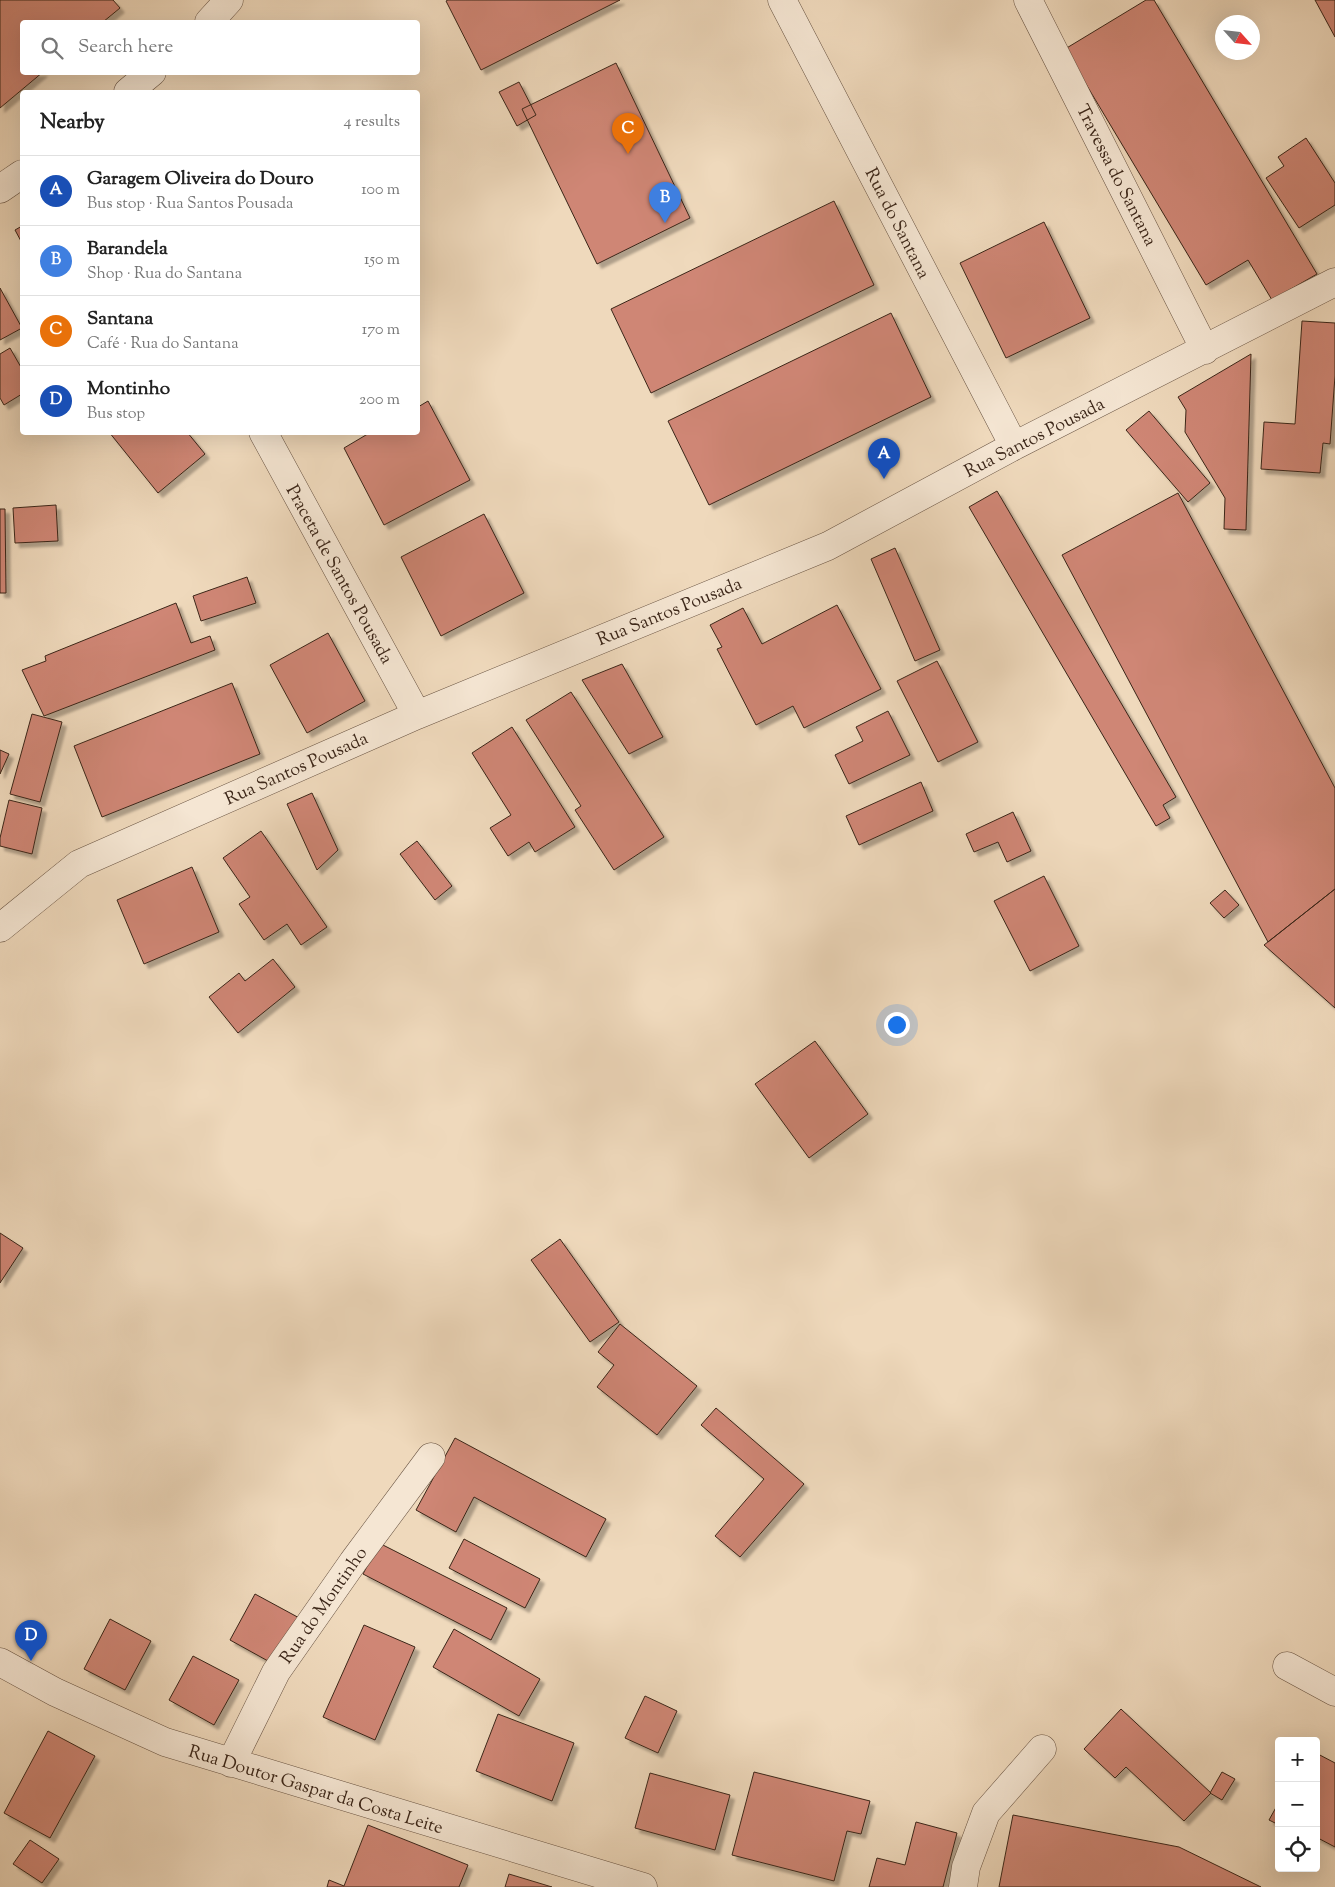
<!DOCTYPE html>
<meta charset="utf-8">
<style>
:root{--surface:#fff;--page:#f2f2f2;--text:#222;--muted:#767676;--line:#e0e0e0;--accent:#8f2418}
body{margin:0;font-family:"Sorts Mill Goudy",serif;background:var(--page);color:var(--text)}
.controls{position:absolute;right:15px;bottom:15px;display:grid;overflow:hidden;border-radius:5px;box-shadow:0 5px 20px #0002}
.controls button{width:45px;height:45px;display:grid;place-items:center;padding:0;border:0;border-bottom:1px solid var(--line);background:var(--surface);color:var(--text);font:25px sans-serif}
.compass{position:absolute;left:1215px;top:15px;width:45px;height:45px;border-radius:50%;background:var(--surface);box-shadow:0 5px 20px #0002;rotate:117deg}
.you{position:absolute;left:896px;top:1024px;width:18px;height:18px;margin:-12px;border:4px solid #fff;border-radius:50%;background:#1a73e8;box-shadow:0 0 0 8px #1a73e833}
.badge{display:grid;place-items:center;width:32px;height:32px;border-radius:50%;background:var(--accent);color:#fff;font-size:16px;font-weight:700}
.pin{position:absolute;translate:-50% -41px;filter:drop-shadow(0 1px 2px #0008)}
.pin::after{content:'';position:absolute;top:26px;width:18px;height:15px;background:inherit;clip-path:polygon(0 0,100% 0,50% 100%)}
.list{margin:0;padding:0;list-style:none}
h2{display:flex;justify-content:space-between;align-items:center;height:65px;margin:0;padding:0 20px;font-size:21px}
h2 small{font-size:16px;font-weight:400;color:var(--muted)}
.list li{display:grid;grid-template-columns:32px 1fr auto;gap:15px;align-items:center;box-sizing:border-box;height:70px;padding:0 20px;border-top:1px solid var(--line)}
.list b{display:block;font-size:19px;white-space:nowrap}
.list p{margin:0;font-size:16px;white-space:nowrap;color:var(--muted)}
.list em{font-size:16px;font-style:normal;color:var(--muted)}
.icon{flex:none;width:28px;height:28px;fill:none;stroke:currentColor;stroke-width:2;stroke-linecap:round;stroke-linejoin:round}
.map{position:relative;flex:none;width:1335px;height:1887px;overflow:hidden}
.search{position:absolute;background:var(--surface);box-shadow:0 5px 20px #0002;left:20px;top:20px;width:400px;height:55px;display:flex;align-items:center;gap:12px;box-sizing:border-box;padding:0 18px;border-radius:5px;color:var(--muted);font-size:19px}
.panel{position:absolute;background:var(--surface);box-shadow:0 5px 20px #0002;left:20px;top:90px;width:400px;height:345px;border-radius:5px}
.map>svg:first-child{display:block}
.building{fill:#cf8674;stroke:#3b2619;filter:url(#shadow)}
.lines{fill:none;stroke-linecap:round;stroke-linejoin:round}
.minor-casing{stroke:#685342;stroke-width:29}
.minor{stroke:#f5e6d3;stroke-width:28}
.labels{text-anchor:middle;stroke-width:4;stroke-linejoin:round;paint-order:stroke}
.street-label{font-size:18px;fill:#3b2619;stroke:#f5e6d3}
</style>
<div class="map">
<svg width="1335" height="1887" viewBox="0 0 1335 1887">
<defs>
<filter id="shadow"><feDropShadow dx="4.5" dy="4.5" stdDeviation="1" flood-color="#0004"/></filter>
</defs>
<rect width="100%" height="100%" fill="#efd9bc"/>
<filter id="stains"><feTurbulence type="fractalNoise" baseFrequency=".004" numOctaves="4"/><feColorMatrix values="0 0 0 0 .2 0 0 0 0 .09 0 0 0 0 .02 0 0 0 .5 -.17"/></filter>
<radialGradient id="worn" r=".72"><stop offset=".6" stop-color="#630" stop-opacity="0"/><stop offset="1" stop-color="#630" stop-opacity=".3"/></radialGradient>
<path class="building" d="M0 0H113L120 8 103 22H22V72H43L0 108Z
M448 0H620L481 70 446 1Z
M1146 0H1154L1317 274 1272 300 1248 260 1206 285 1065 49Z
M1315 0H1335V37Z
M616 63 690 218 597 264 522 109Z
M519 82 536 115 517 126 499 92Z
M1306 138 1335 183V205L1299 228 1266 178 1284 166 1278 157Z
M834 201 874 285 651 393 611 309Z
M1044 222 1090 318 1006 358 960 263Z
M22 226V243L15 230Z
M0 288 22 328 0 340Z
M891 313 931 397 709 505 668 421Z
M1302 321 1335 323V376L1330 444 1323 443 1320 473 1261 469 1264 422 1295 424Z
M10 348 22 369V394L4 405 0 398V354Z
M1251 354 1246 530 1224 529 1225 498 1185 432 1186 410 1178 397Z
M428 401 470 480 384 525 344 448 371 432H418V407Z
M1149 411 1210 483 1188 502 1126 430Z
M109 432H187L205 454 158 493Z
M997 491 1176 797 1163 805 1170 818 1156 826 969 507Z
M1178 493 1335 788V889L1268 942 1062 555Z
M56 505 58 541 15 543 13 508Z
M0 509H5L6 593H0Z
M484 514 524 593 441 636 401 557Z
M895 548 940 650 915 661 871 559Z
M247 577 256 603 201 621 193 596Z
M176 603 191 643 210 636 215 650 44 716 22 670 46 661 45 656Z
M837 605 881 689 804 728 793 706 756 725 717 649 722 647 710 625 743 608 762 644Z
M328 633 365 701 307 733 270 665Z
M937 661 978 742 938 762 897 681Z
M622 664 663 737 629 754 582 680Z
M232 683 260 754 102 817 74 746Z
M571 692 664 837 614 870 575 810 581 806 526 720Z
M888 711 910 755 849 784 835 755 863 741 856 727Z
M32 714 62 722 40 802 10 794Z
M512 727 575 827 535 852 529 842 508 856 490 828 511 815 472 753Z
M0 750 9 754 0 774Z
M921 782 933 811 859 845 846 816Z
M312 793 338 850 317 870 287 804Z
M9 800 42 808 32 854 0 846V838Z
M1013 812 1031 851 1007 862 998 842 974 852 966 834Z
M261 831 327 927 301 945 287 924 264 940 239 904 250 897 223 858Z
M417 841 452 886 435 900 400 854Z
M192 867 219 932 144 964 117 900Z
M1044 876 1079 946 1030 971 994 901Z
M1335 889V1008L1264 945Z
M1225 890 1239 905 1224 918 1210 903Z
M273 959 295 987 238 1033 209 997 239 973 245 981Z
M815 1041 868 1114 809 1158 755 1084Z
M0 1233 23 1248 0 1283Z
M560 1239 619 1322 590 1342 531 1260Z
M620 1324 697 1386 657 1435 597 1387 614 1365 598 1352Z
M716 1408 804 1484 740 1557 715 1536 764 1479 701 1425Z
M455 1438 606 1519 586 1557 474 1497 456 1532 416 1510Z
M464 1539 540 1579 525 1608 449 1568Z
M379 1543 507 1608 491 1640 363 1574Z
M255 1594 303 1620 277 1666 230 1640Z
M110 1619 151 1641 125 1690 84 1669Z
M364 1625 415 1647 375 1740 323 1717Z
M454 1629 540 1679 519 1716 433 1667Z
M193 1656 239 1680 214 1725 169 1700Z
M645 1696 677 1711 658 1753 625 1738Z
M1121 1709 1211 1793 1184 1821 1126 1767 1115 1778 1084 1749Z
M498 1714 574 1743 552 1801 476 1771Z
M48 1731 95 1756 50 1838 4 1813Z
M1316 1753 1335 1763V1847L1316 1837Z
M754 1772 870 1801 861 1834 847 1831 834 1881 732 1855Z
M1222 1772 1235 1779 1222 1800 1210 1793Z
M650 1773 730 1795 715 1850 635 1828Z
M1279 1802V1825L1269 1820Z
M1013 1815 1179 1847 1261 1887H999Z
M916 1822 957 1833 943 1887H869L877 1858 905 1865Z
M368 1825 468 1865 459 1887H327L329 1880 344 1886Z
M30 1840 59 1859 42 1883 13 1864Z
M509 1874 552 1887H505Z"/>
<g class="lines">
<g class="minor-casing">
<path id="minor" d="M782 0 1014 446
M1028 0 1205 350
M209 22 229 0
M128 92 152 72
M0 189 22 174
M263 432 417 715
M0 928 79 864 417 715 828 546 1014 446 1335 282
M0 1662 55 1692 165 1742 643 1887
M1287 1666 1335 1692
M231 1763 276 1672 353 1562 431 1457
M963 1887 966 1867 986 1813 1042 1749"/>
</g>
<use href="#minor" class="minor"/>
</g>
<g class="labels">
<g class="street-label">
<text transform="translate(1117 175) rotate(63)" y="6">Travessa do Santana</text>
<text transform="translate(898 223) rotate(63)" y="6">Rua do Santana</text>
<text transform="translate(1034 437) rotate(-27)" y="6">Rua Santos Pousada</text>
<text transform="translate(340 574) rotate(61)" y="6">Praceta de Santos Pousada</text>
<text transform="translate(669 611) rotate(-22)" y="6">Rua Santos Pousada</text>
<text transform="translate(296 768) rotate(-24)" y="6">Rua Santos Pousada</text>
<text transform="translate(323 1605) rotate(-55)" y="6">Rua do Montinho</text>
<text transform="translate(316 1789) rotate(17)" y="6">Rua Doutor Gaspar da Costa Leite</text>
</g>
</g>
<rect width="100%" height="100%" filter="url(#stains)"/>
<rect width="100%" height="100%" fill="url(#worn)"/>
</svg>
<div class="controls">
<button>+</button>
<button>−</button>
<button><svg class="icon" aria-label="locate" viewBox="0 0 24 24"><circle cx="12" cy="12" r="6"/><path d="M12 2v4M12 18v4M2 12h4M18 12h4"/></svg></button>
</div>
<svg class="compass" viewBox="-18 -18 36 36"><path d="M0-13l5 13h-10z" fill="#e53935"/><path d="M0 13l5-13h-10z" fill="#767676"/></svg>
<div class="you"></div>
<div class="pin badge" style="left:884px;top:479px;background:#1a4fb4">A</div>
<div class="pin badge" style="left:665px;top:223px;background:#3f7fe0">B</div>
<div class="pin badge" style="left:628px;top:154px;background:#e8710a">C</div>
<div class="pin badge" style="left:31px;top:1661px;background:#1a4fb4">D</div>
<div class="search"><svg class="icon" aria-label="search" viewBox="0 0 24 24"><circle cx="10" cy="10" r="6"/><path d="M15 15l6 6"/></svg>Search here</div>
<section class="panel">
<h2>Nearby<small>4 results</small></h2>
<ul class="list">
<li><span class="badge" style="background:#1a4fb4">A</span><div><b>Garagem Oliveira do Douro</b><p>Bus stop · Rua Santos Pousada</p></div><em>100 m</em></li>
<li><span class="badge" style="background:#3f7fe0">B</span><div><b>Barandela</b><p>Shop · Rua do Santana</p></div><em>150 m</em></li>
<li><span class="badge" style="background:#e8710a">C</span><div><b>Santana</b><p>Café · Rua do Santana</p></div><em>170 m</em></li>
<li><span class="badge" style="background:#1a4fb4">D</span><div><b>Montinho</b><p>Bus stop</p></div><em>200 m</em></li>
</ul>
</section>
</div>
